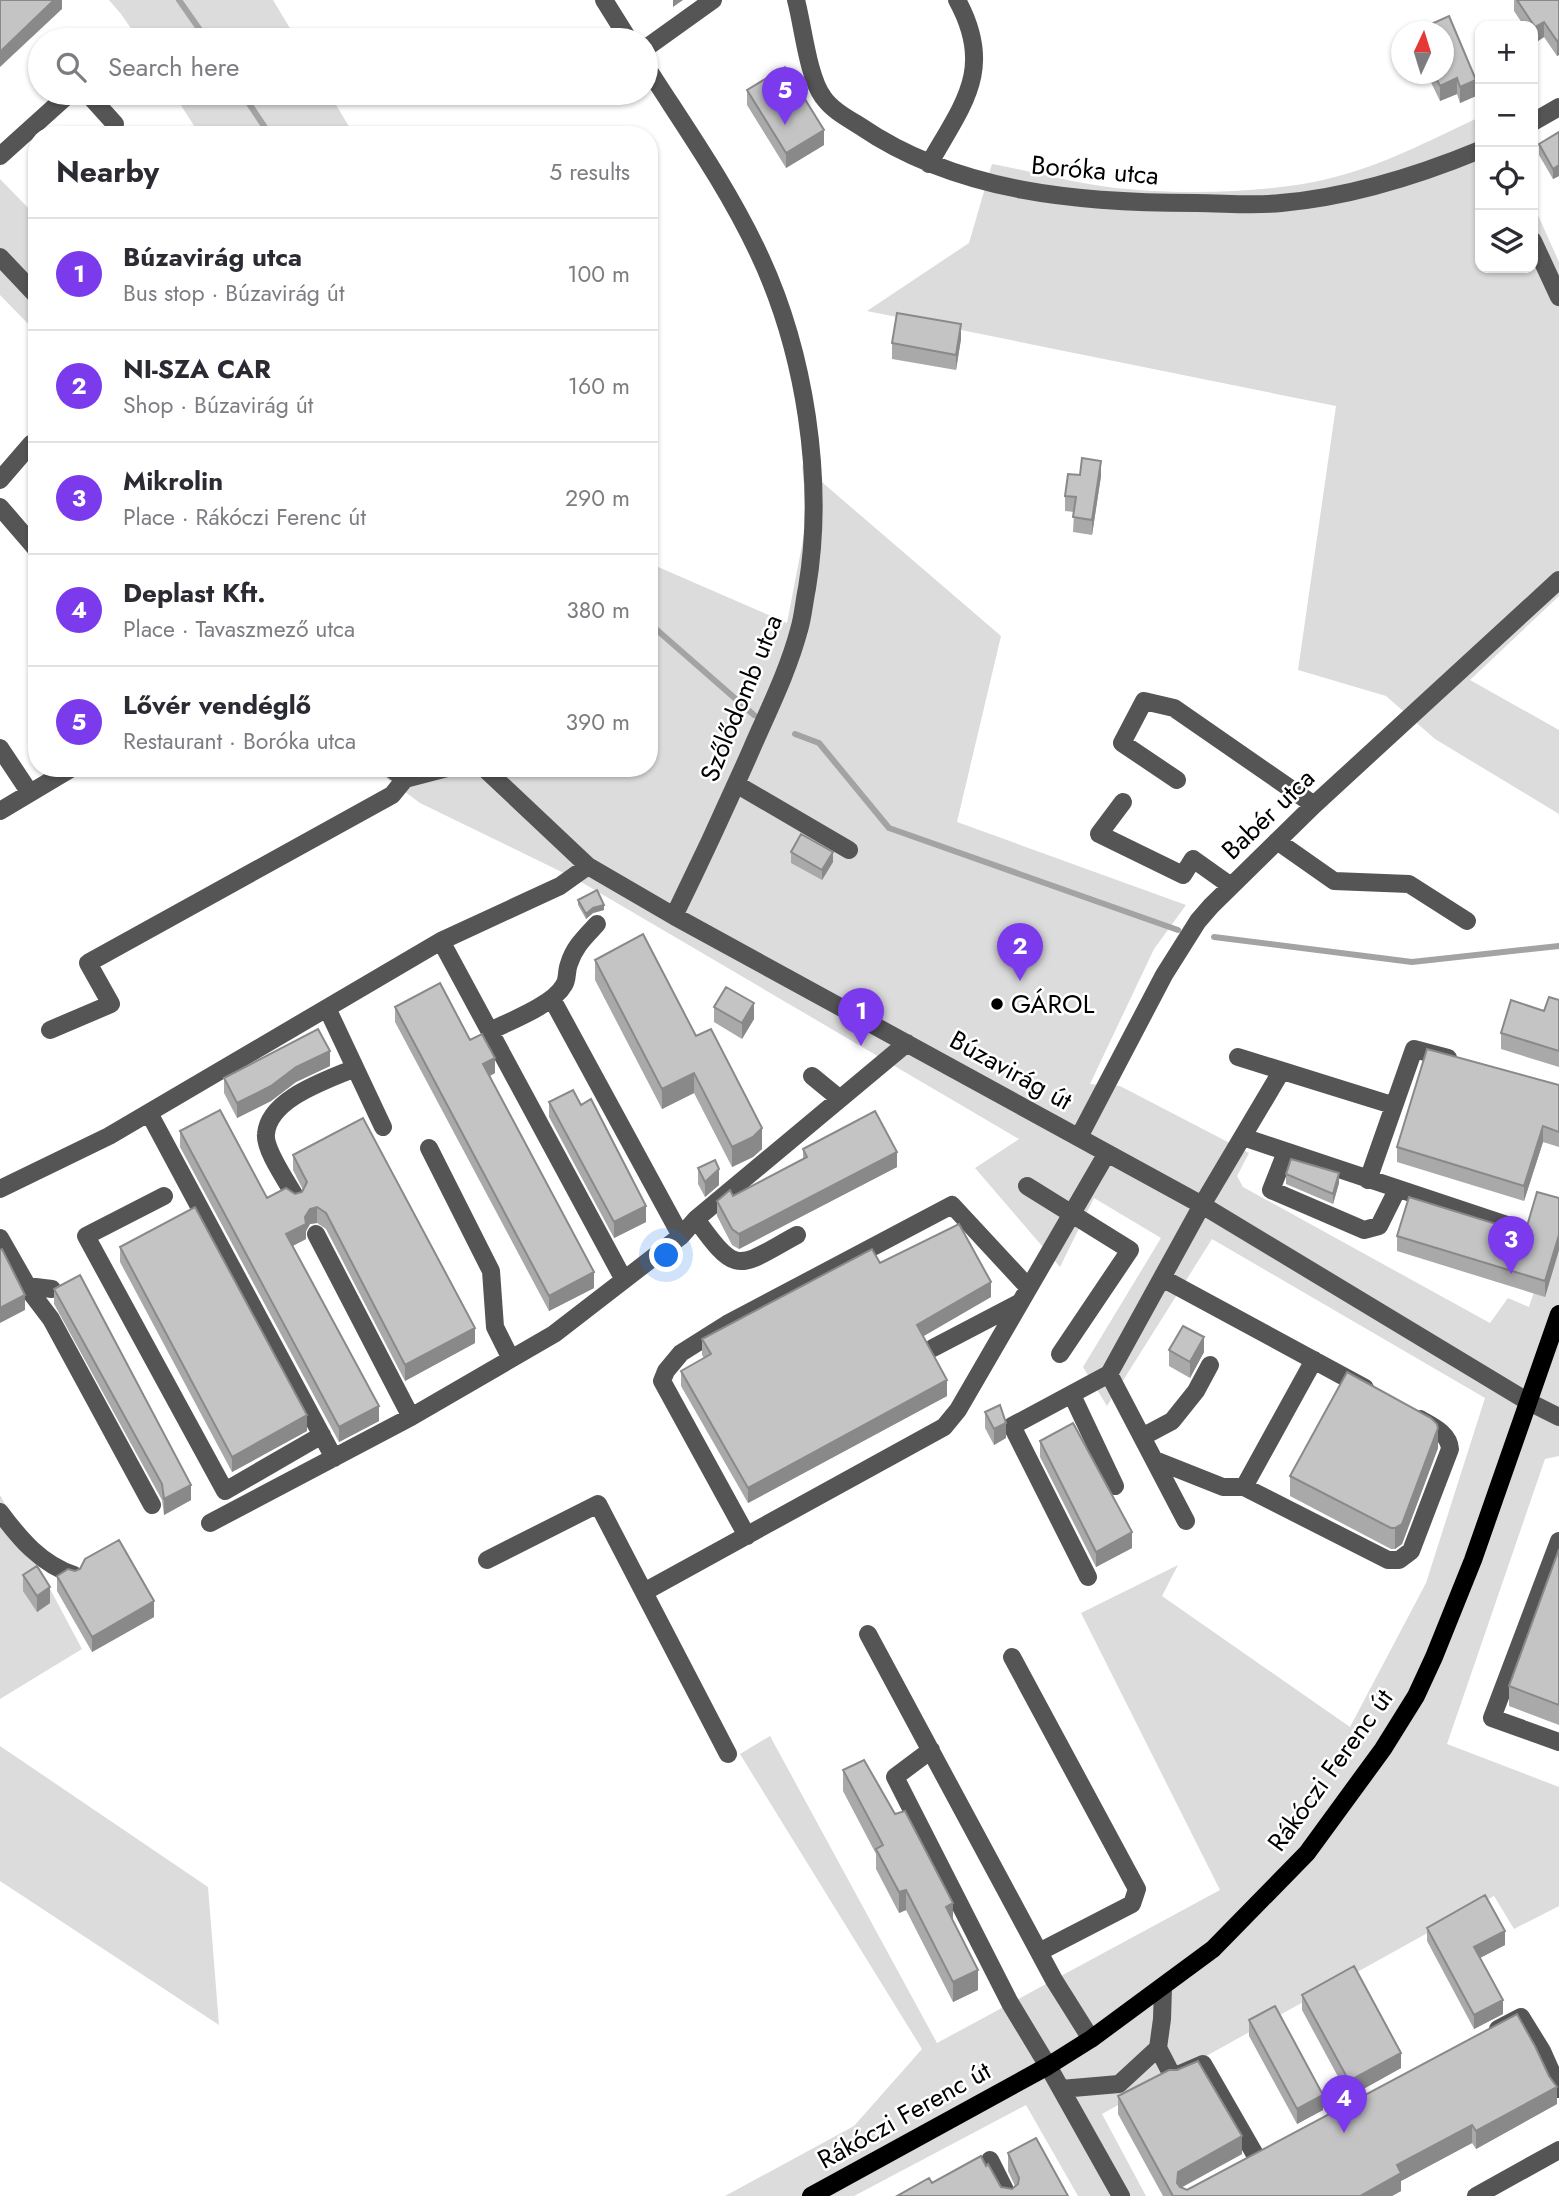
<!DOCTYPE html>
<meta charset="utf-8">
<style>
:root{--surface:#fff;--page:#f7f7f7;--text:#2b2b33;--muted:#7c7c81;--line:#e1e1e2;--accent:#7c3aed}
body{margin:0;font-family:Jost,sans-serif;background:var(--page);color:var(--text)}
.controls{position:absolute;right:21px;top:21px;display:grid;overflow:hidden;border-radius:14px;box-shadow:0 2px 5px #0004}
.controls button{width:63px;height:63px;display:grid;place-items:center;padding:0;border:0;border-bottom:2px solid var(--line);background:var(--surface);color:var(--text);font:35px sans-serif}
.compass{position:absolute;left:1391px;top:21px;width:63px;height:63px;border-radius:50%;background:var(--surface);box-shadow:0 2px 5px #0004;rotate:4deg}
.you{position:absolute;left:667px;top:1256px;width:24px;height:24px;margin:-18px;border:5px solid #fff;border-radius:50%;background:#1a73e8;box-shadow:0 0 0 10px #1a73e833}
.badge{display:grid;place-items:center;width:46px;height:46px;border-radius:50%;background:var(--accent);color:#fff;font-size:23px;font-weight:700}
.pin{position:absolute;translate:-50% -58px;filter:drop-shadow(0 2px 4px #0008)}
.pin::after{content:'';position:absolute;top:37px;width:24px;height:21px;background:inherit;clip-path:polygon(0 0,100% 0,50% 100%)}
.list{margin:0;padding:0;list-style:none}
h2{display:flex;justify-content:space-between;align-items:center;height:91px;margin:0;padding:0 28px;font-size:30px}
h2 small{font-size:23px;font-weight:400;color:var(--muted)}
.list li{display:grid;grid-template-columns:46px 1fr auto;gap:21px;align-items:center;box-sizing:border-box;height:112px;padding:0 28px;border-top:2px solid var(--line)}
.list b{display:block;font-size:26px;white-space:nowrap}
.list p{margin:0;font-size:23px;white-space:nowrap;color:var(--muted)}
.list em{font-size:23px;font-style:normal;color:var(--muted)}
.icon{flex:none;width:38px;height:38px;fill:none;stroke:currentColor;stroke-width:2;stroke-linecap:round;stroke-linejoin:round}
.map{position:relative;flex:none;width:1559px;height:2196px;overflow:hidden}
.search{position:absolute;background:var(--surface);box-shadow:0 2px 5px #0004;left:28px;top:28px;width:630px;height:77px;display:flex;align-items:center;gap:18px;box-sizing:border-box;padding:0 24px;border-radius:38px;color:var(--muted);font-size:26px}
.panel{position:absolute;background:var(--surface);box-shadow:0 2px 5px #0004;left:28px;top:126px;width:630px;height:651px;border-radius:28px}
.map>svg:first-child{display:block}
.green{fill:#dcdcdc}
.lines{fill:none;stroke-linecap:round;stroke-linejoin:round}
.stream{stroke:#a3a3a3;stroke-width:6}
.major-casing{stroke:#dbdbdb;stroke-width:21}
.minor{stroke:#555;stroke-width:18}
.major{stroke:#000;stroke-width:18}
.wall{fill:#a9a9a9}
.shaded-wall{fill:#898989}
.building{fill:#c4c4c4;stroke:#898989;stroke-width:2}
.poi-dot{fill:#000;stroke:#fff;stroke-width:2.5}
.labels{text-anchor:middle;stroke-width:5;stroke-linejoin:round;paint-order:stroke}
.street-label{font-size:26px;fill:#000;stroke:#fff}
.poi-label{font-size:26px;fill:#000;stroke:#fff;text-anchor:start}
</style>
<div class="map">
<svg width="1559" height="2196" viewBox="0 0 1559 2196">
<rect width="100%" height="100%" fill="#fff"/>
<path class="green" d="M109 0H273L297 40H139L121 14Z
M173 93H329L354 135H200Z
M1480 117V268H1533V204L1559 262V596L1470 680 1559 730V814L1435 739 1386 696 1298 670 1336 406 867 311 969 243 992 164C1030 171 1069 182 1108 187 1171 195 1265 194 1327 179 1380 167 1430 140 1480 117Z
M0 179 37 217V333L0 295Z
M802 465 1001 636 957 822 1186 905 1154 949 1090 1084 1120 1086 1249 1153 1237 1176 1243 1187 1490 1323 1508 1298 1529 1307 1559 1217V1456L1545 1459 1447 1744 1559 1787V1906L1514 1929 1494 1896 1102 2114 1146 2196H1078L1026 2105 854 2196H725L854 2126 922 2049 740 1754 770 1736 937 2043 1220 1890 1081 1613 1178 1565 1162 1596 1350 1727 1426 1583 1485 1398 1212 1239 1107 1406 1083 1367 1161 1238 1094 1198 1060 1267 975 1168 1019 1139 576 879 420 803 373 768H649V563L787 623 807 519Z
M0 1495 82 1649 0 1699Z
M0 1746 208 1887 219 2025 0 1881Z"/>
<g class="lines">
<path class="stream" d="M179 0 207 40
M242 93 270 135
M649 623 754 715
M795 734 819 743 889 828 1178 930
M1214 937 1412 962 1559 946"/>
<g class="major-casing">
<path id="major" d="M811 2196 1048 2066 1091 2039 1213 1949 1307 1853 1383 1749 1416 1696 1434 1657 1473 1560 1559 1314"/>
</g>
<path class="minor" d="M604 0 629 40
M796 0C803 26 808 77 823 97 832 110 847 118 860 126 958 193 1081 203 1196 203 1224 203 1253 206 1281 203 1350 197 1417 176 1480 150
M646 48 713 0
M646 66C685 127 727 186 758 252 805 351 825 480 807 588 804 602 803 617 799 630 788 671 769 709 752 748 727 805 701 861 674 916
M87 93 115 124
M1533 122 1559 107
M0 156 70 93
M929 164C963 104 995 69 957 0
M1533 241 1559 297
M0 257 37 296
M0 480 31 444 37 443
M0 507 37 550
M0 748 30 793
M390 768 405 779 447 768
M484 768 588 866 674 916 1202 1205 1527 1401 1559 1417
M1177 780 1122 743 1144 701 1174 708 1314 805
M736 784 849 850
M1123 802 1099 834 1183 875 1193 859 1231 886
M0 811 72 768
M1277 841 1334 881 1409 884 1467 921
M441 941 624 1280
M552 999 681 1236
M327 1008 383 1127
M50 1030 111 1004 88 963 392 795 405 779
M490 1031C510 1021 553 1005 564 985 568 979 566 971 569 964 574 947 585 937 597 924
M1238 1057 1392 1105
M812 1076 840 1099
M149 1113 334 1458
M1079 1137 1164 975 1198 921 1211 906 1314 805 1559 580
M1243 1137 1519 1229
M429 1148 491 1271 495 1327 511 1359
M1286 1152 1271 1190 1364 1230 1379 1226 1397 1190
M1368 1180 1414 1049 1448 1058
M1027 1186 1130 1250 1060 1354
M0 1189 109 1136 441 941 560 886 588 866
M164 1196 86 1236 225 1491 322 1435
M296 1198C288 1183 264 1150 266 1134 269 1098 328 1080 355 1068
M696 1219C738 1278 738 1267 797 1235
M316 1234 411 1417
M0 1238 32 1294 51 1319 152 1505
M1162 1278 1365 1388
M27 1286 52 1289
M933 1348 1019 1303
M1314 1360 1244 1487 1388 1560H1399L1411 1551 1450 1449C1449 1433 1432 1426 1420 1419
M1109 1374 1186 1521
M1072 1395 1115 1486
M1142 1437 1172 1421 1196 1391 1210 1365
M1155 1460 1223 1487H1244
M0 1512C20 1539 41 1564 74 1575
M210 1523 411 1417 554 1334 681 1236 696 1219 907 1043
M747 1536 662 1381 666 1371 681 1353 727 1324 952 1205 1028 1287
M1559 1541 1492 1718 1559 1742
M487 1560 598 1504 728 1754
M1088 1577 1012 1426 1109 1374 1202 1205 1281 1072
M644 1592 944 1427 958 1410 1107 1153
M868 1634 1054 1980 1091 2039
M1012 1657 1137 1889 1132 1904 1039 1952
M931 1750 895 1777 1010 2003 1048 2066 1121 2196
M1498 2029 1521 2017 1542 2051 1559 2089
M1158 2048 1173 2077 1203 2064 1257 2158
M1061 2089 1119 2084 1158 2048 1162 2019 1163 1987
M990 2160 1008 2196
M1476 2196 1559 2150"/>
<use href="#major" class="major"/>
</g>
<path class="wall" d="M1514 0H1559V55L1557 56 1544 37 1535 43 1533 39V26H1524L1514 11Z
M1449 16 1476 80V96L1460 103 1457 94 1440 101 1427 74H1444V32H1429V25Z
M747 90 824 145 786 168 747 105Z
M1559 132V176L1553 179 1539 155V144Z
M961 339 956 370 892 359V343Z
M1080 475 1101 476 1092 535 1073 532 1074 512 1065 511V496Z
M791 852 833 862 822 880 791 863Z
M578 900 604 910 593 913 586 919 578 905Z
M595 960 696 1036 762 1149 753 1157 732 1167 694 1093 662 1109 595 980Z
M1559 1000V1067L1501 1049V1033L1544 1011Z
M395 1007 470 1040 495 1073 490 1076 594 1288 549 1311 395 1022Z
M714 1007 754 1019 742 1039 714 1022Z
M330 1066 296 1082 271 1101 237 1118 224 1093V1078Z
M1559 1085V1147L1543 1142 1524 1201 1397 1162V1147Z
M549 1102 646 1222 614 1238 549 1117Z
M180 1131 267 1198 302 1192 303 1190 293 1170V1155L475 1343 405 1381 326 1229 317 1223 310 1224 306 1231V1239L293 1246 379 1421 339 1442 180 1147Z
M803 1149 897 1167 739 1249 732 1245 717 1216V1201L733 1196 803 1159Z
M698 1168 719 1185 705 1197 698 1184Z
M1286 1174 1339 1183 1333 1204 1286 1184Z
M1559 1198V1250L1545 1297 1397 1251V1236L1525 1233Z
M120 1247 307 1431 232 1472 120 1262Z
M880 1263 991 1297 923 1336 947 1396 748 1503 681 1386V1371L704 1358 702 1355V1339Z
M54 1289 191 1500 164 1515 162 1500 54 1304Z
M1169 1350 1204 1352 1190 1378 1169 1366Z
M985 1412 1006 1438 994 1445 985 1428Z
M1040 1441 1132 1548 1096 1567 1040 1457Z
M1438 1448 1402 1544 1395 1549H1391L1290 1496V1476Z
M1559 1549V1725L1509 1706V1686Z
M23 1575 50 1603 37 1612 23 1591Z
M57 1576 154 1617 92 1652 57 1591Z
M843 1770 953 1921 978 1990 953 2002 906 1910 899 1913 876 1869V1854L843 1791Z
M1427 1928 1505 1945 1480 1958 1503 2014 1474 2029 1427 1941Z
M1302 1995 1401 2068 1349 2097 1302 2010Z
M1249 2020 1323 2110 1297 2124 1249 2036Z
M1118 2096 1242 2154 1181 2188 1187 2190 1557 2104 1476 2149 1472 2143 1401 2181V2191L1392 2196H1163L1118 2114Z
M1008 2153 1068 2196 932 2183 986 2166 1001 2187 1012 2189 1015 2186 1008 2171Z"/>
<path class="shaded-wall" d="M54 0H62V9L0 67V52Z
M673 0H683L673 7Z
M1544 22V37L1535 43V27Z
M1559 40V55L1557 56V41Z
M1457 78V94L1440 101V86Z
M1476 80V96L1460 103V87Z
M824 130V145L786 168V153Z
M1559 165V176L1553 179V169Z
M961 324V339L956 370V355Z
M1101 461V476L1092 535V520Z
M833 852V862L822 880V870Z
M604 905V910L593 913 586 919V914L593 908Z
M754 1003V1019L742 1039V1023Z
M330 1051V1066L296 1082 271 1101 237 1118V1103L296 1067Z
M495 1058V1073L483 1079V1064Z
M694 1073V1093L662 1109V1089Z
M1543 1126V1142L1524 1201V1186Z
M762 1128V1149L753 1157 732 1167V1147Z
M897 1152V1167L739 1249V1234Z
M719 1169V1185L705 1197V1182Z
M1339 1173V1183L1333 1204V1194Z
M646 1206V1222L614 1238V1222Z
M317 1207V1223L310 1224 306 1231V1239L286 1249V1234L305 1217 310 1209Z
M1559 1235V1250L1545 1297V1281Z
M594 1272V1288L549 1311V1296Z
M991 1282V1297L917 1340V1325Z
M25 1295V1310L0 1323V1308Z
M475 1328V1343L405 1381V1365Z
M1204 1337V1352L1190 1378V1362Z
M947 1380V1396L748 1503V1488Z
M379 1406V1421L339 1442V1427Z
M307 1415V1431L232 1472V1457Z
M1006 1423V1438L994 1445V1429Z
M1438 1428V1448L1402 1544 1395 1549V1528Z
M191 1485V1500L164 1515V1499Z
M1132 1532V1548L1096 1567V1552Z
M50 1587V1603L37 1612V1596Z
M154 1601V1617L92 1652V1637Z
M906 1890V1910L899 1913V1892Z
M953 1903V1924L946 1907Z
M1505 1931V1945L1474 1961V1947Z
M978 1970V1990L953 2002V1982Z
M1503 2000V2014L1474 2029V2015Z
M1401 2053V2068L1349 2097V2081Z
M1557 2087V2104L1476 2149V2131Z
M1323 2095V2110L1297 2124V2109Z
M1472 2125V2143L1401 2181V2191L1392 2196H1360L1397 2165Z
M1242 2136V2154L1178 2189 1177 2183 1178 2172Z"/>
<path class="building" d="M0 0H54L0 52Z
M1517 0H1559V40L1557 41 1544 22 1535 27Z
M1449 16 1476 80 1460 87 1457 78 1440 86 1434 74H1444V32H1432L1429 25Z
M785 67 824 130 786 153 747 90Z
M1559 132V165L1553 169 1539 144Z
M897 313 961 324 956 355 892 343Z
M1082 458 1101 461 1092 520 1073 517 1076 497 1065 496 1068 474 1080 475Z
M801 834 833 852 822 870 791 852Z
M597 890 604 905 593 908 586 914 578 900Z
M643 934 696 1036 711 1029 762 1128 753 1137 732 1147 694 1073 662 1089 595 960Z
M440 983 470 1040 482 1034 495 1058 483 1064 594 1272 549 1296 395 1007Z
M726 987 754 1003 742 1023 714 1007Z
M1549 997 1559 1000V1051L1501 1033 1511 1000 1544 1011Z
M318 1029 330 1051 296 1067 271 1086 237 1103 224 1078Z
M1427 1049 1559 1085V1132L1543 1126 1524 1186 1397 1147Z
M573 1090 581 1105 591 1099 646 1206 614 1222 549 1102Z
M220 1110 267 1198 286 1188 295 1194 302 1192 307 1182 293 1155 363 1118 475 1328 405 1365 326 1213 317 1207 310 1209 305 1217 306 1224 286 1234 379 1406 339 1427 180 1131Z
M875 1111 897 1152 739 1234 732 1229 717 1201 730 1190 733 1196 807 1157 803 1149Z
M1291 1159 1339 1173 1333 1194 1286 1174Z
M715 1160 719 1169 705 1182 698 1168Z
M1537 1192 1559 1198V1235L1545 1281 1397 1236 1409 1197 1525 1233Z
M195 1207 307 1415 232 1457 120 1247Z
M959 1224 991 1282 917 1325 947 1380 748 1488 681 1371 711 1354 702 1339 872 1249 880 1263Z
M2 1249 25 1295 0 1308V1250Z
M80 1275 191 1485 164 1499 162 1484 54 1289Z
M1183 1326 1204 1337 1190 1362 1169 1350Z
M1347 1372 1431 1418 1437 1424 1438 1428 1402 1524 1395 1528H1391L1290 1476Z
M1000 1405 1006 1423 994 1429 985 1412Z
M1073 1423 1132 1532 1096 1552 1040 1441Z
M119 1540 154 1601 92 1637 57 1576 68 1569 75 1571 80 1569 85 1559Z
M1559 1549V1705L1509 1686Z
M37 1566 50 1587 37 1596 23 1575Z
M864 1760 895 1814 905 1811 953 1903 946 1907 978 1970 953 1982 906 1890 899 1892 876 1849 883 1845 843 1770Z
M1485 1895 1505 1931 1474 1947 1503 2000 1474 2015 1427 1928Z
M1354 1966 1401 2053 1349 2081 1302 1995Z
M1275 2006 1323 2095 1297 2109 1249 2020Z
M1517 2014 1535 2046 1549 2076 1557 2087 1476 2131 1472 2125 1397 2165 1401 2173 1360 2196H1173L1118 2096 1169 2070H1177L1198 2061 1242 2136 1178 2172 1177 2183 1180 2187 1187 2190Z
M1036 2138 1068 2196H897L929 2178 932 2183 981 2156 986 2166 988 2164 1001 2187 1012 2189 1018 2184 1019 2178 1008 2153Z"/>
<circle class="poi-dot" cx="997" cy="1004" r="7"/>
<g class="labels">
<g class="street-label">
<text transform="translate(1095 170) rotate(5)" y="9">Boróka utca</text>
<text transform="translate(741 698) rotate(-68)" y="9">Szőlődomb utca</text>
<text transform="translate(1268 814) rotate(-44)" y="9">Babér utca</text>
<text transform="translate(1011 1070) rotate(29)" y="9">Búzavirág út</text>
<text transform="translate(1330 1770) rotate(-54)" y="9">Rákóczi Ferenc út</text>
<text transform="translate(904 2115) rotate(-29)" y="9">Rákóczi Ferenc út</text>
</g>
<g class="poi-label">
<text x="1011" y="1013">GÁROL</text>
</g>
</g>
</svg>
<div class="controls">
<button>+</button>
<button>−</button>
<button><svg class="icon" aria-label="locate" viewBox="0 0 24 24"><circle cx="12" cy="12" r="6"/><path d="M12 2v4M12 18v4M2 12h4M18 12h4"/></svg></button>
<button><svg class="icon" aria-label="layers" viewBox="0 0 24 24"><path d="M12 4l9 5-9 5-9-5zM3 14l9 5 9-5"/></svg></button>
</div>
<svg class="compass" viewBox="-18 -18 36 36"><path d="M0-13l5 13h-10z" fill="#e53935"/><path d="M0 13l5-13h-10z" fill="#7c7c81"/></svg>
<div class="you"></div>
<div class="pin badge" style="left:861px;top:1046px">1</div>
<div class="pin badge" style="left:1020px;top:981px">2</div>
<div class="pin badge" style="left:1511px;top:1274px">3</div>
<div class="pin badge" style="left:1344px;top:2133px">4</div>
<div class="pin badge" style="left:785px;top:125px">5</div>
<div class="search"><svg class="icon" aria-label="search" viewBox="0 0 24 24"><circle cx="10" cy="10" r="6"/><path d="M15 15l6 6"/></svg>Search here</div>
<section class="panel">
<h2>Nearby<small>5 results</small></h2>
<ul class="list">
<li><span class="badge">1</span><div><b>Búzavirág utca</b><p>Bus stop · Búzavirág út</p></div><em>100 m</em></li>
<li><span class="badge">2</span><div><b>NI-SZA CAR</b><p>Shop · Búzavirág út</p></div><em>160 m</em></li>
<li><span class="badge">3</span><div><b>Mikrolin</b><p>Place · Rákóczi Ferenc út</p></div><em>290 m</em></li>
<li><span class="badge">4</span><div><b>Deplast Kft.</b><p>Place · Tavaszmező utca</p></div><em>380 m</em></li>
<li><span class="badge">5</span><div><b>Lővér vendéglő</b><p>Restaurant · Boróka utca</p></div><em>390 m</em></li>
</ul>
</section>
</div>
